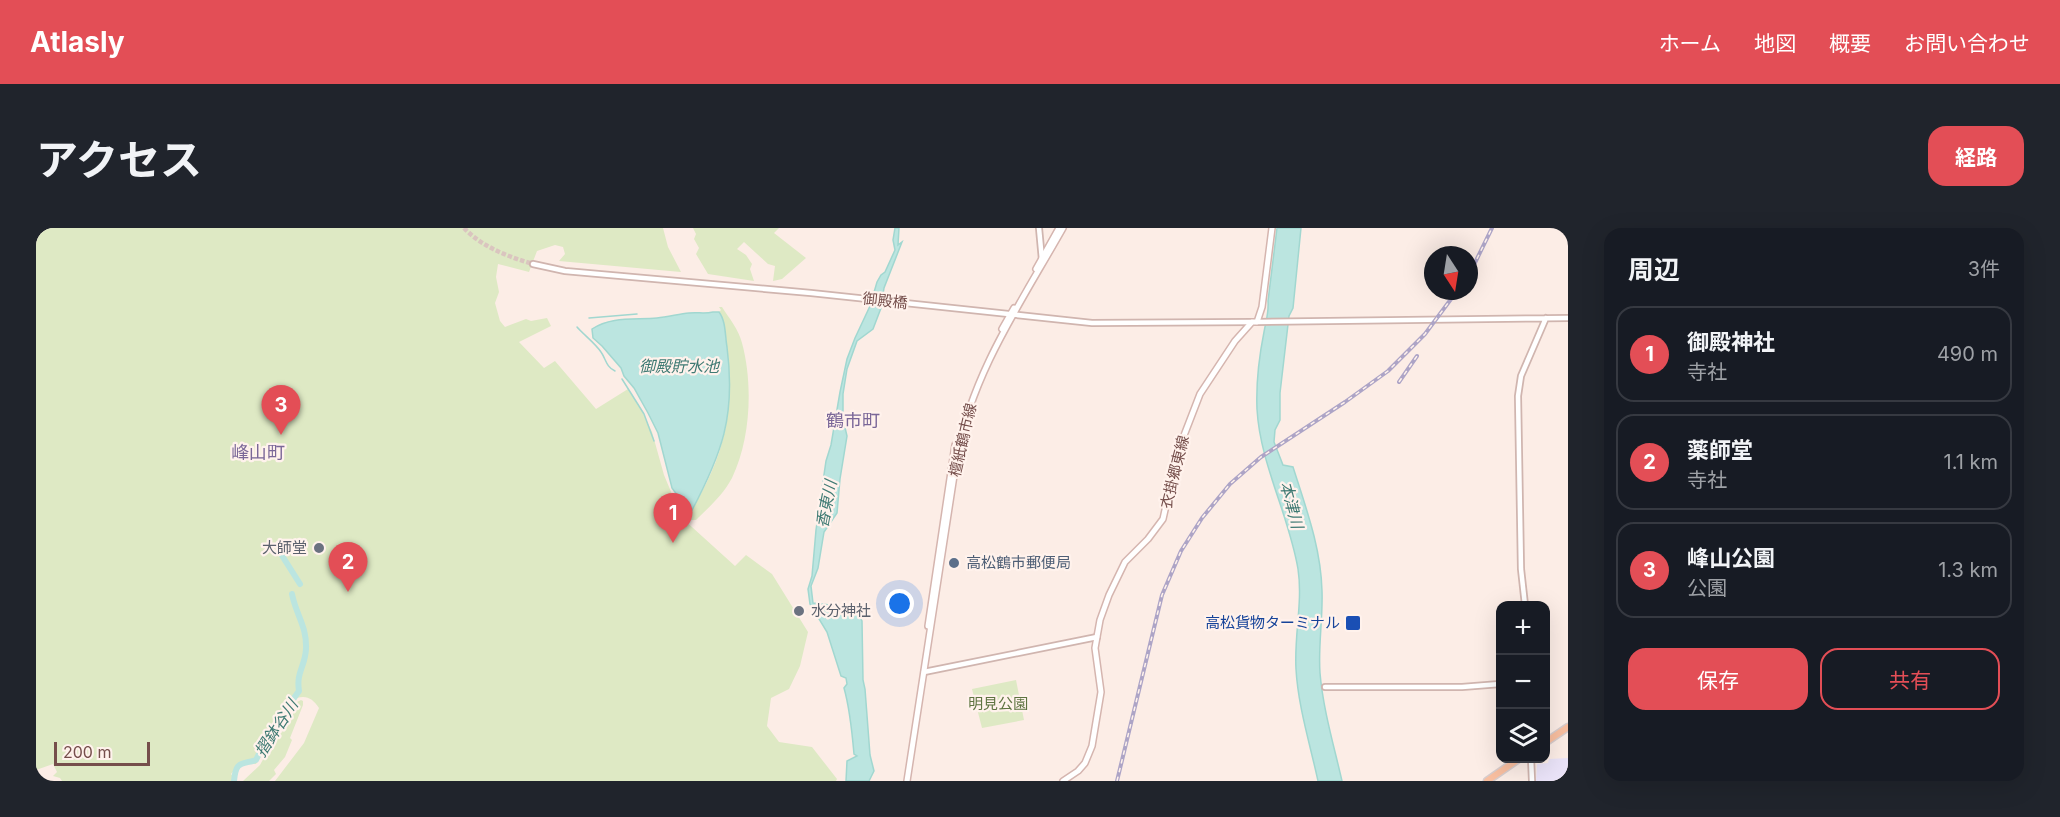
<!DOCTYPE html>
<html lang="ja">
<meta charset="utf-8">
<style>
:root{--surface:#171b24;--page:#20242c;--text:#f1f3f6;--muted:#9ea1a6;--line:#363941;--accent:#e34e56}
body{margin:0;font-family:Inter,"Noto Sans JP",sans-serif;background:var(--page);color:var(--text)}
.controls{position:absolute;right:18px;bottom:18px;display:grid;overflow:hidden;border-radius:12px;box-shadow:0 6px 24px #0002}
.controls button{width:54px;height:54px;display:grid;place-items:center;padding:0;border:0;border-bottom:2px solid var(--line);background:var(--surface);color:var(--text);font:30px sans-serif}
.compass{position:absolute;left:1388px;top:18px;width:54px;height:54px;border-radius:50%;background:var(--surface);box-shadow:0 6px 24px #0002;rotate:168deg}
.scale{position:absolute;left:18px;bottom:15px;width:96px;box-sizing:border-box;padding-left:6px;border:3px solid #754e4b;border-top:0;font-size:16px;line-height:21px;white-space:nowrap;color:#754e4b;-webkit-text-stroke:4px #fff2ec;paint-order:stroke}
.you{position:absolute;left:864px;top:376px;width:21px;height:21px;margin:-15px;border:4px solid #fff;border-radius:50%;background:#1a73e8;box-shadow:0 0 0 9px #1a73e833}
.badge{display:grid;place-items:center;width:39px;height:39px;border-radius:50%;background:var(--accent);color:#fff;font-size:20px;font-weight:700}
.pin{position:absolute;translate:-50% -50px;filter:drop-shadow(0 2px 3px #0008)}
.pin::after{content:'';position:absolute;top:32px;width:21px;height:18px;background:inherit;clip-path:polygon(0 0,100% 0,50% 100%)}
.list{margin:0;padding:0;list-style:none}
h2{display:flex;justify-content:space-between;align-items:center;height:78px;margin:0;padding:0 24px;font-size:26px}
h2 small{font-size:20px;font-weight:400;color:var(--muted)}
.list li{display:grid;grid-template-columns:39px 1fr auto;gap:18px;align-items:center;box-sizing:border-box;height:96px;margin:0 12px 12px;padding:0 12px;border:2px solid var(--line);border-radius:18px}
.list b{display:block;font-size:22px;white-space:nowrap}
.list p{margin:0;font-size:20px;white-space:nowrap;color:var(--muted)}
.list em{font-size:20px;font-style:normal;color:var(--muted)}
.actions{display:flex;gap:12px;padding:18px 24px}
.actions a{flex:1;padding:14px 0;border:2px solid var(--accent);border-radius:18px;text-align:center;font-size:21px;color:var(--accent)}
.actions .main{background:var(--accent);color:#fff}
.icon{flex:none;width:33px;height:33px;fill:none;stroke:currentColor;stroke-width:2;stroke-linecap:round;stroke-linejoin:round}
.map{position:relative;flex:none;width:1532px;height:553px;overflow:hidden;border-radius:18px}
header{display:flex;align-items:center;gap:36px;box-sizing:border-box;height:84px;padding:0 30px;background:var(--accent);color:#fff}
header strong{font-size:28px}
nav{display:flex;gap:33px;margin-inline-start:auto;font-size:21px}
.intro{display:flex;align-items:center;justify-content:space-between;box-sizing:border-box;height:144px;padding:0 36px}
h1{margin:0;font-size:42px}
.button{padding:15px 27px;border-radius:18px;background:var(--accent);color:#fff;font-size:21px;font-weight:700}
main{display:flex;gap:36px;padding:0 36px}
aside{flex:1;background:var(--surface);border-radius:18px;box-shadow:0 6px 24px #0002}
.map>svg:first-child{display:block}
.education{fill:#eae3f8}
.green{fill:#dee9c4}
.water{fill:#bbe5e0;stroke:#a1d7d0;stroke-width:1.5}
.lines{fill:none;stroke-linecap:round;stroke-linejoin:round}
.stream{stroke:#a1d7d0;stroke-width:1.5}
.river{stroke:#bbe5e0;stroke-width:6}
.tertiary-tunnel{stroke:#dac5bf;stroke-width:4.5;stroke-dasharray:4.5 2;stroke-linecap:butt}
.tertiary-casing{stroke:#d0b5af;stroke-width:8}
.secondary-casing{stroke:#d5b5af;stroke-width:8}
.primary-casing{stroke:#d8cdcd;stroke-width:9}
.tertiary{stroke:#fff;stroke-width:4.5}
.secondary{stroke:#fff;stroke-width:5}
.primary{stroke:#f9bfa0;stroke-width:6}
.rail-casing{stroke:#ada4c6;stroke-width:4}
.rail{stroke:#fff2ec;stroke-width:1.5;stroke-dasharray:4.5;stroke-linecap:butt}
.worship-dot{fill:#6b7280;stroke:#fff2ec;stroke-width:2}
.service-dot{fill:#5c6f8a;stroke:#fff2ec;stroke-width:2}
.transit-dot{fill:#1a4fb4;stroke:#fff2ec;stroke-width:2}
.labels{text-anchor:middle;stroke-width:4.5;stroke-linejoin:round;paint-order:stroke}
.street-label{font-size:15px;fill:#754e4b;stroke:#fff2ec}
.worship-label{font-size:15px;fill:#5b616d;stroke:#fff2ec;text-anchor:end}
.service-label{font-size:15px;fill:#4e5e75;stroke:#fff2ec;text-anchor:start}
.transit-label{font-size:15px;fill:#164399;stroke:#fff2ec;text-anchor:end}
.park-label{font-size:15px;fill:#5e7441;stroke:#fff2ec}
.water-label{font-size:16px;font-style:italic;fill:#3f7a73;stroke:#fff2ec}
.quarter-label{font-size:18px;fill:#7a6798;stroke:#fff2ec}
</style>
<header>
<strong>Atlasly</strong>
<nav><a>ホーム</a><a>地図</a><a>概要</a><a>お問い合わせ</a></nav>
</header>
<div class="intro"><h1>アクセス</h1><a class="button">経路</a></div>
<main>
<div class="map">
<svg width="1532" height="553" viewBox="0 0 1532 553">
<rect width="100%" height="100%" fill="#fcede6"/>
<path class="education" d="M1532 530V553H1500L1501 536 1512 535 1513 531Z"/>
<path class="green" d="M0 0H627L632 19 645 44 523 33 529 26 527 19 519 17 501 23 493 44 462 36 460 49 463 64 459 75 464 93 469 99 490 91 495 93 511 90 515 98 483 114 508 140 519 133 560 181 592 161 605 181 616 204 628 247 646 290 699 338 710 327 736 346 772 404 764 438 753 461 735 470 731 498 743 514 776 519 801 551 800 553H239L268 515 283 480C277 471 271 467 261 470L251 493 236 511 220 536H204L195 546 201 553H26L24 550 17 548 21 544 17 536 0 542Z
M657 0H743L738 5 770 30 746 51 737 53 739 38 732 36 708 14 701 21 710 27 716 36 714 41 718 53 672 46 660 26 663 20 658 11 660 6Z
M683 79H686C693 90 703 102 706 115 717 155 715 211 696 250 687 267 673 279 660 292H655L654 286C661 273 669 259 675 245 693 206 697 162 691 119 689 108 690 93 683 84L685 82Z
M980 452 988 492 946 500 936 461Z
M265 472 267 473V477L254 510 256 512 249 529 238 542 240 546 233 553H207L224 537 236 515 255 494 259 477 261 474Z"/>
<path class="water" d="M859 0H863L862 17 866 14 848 60 845 80 837 101 821 113 811 141 807 166V191L811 208 804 251 801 285 788 304 782 340 775 358 777 375 819 380 826 393 827 452 829 461 834 527 838 543 833 553H810L811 533 821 528 818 526C816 503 814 481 808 460L811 456 810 450 805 448 791 404 774 376 772 361 776 348 780 302 790 233 795 217 804 164 811 131 819 110 834 78 841 54 845 47 849 44 859 22 857 12Z
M1241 0H1265L1257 80 1253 88 1244 165V192L1239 202 1238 214 1247 237 1257 239C1270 280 1285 320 1286 363 1287 391 1282 418 1284 445 1287 481 1298 518 1306 553H1282C1274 516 1262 478 1260 441 1258 407 1267 374 1262 341 1253 287 1224 236 1221 181 1220 156 1223 129 1228 104 1230 93 1233 84 1232 73Z
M677 84H683C690 93 689 108 691 119 700 188 686 226 654 286 643 278 645 270 636 260L622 205 612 185 598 160 588 148 585 140 566 118 557 110 556 101C575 88 599 92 621 90 632 89 643 86 653 85 662 84 668 86 677 84Z"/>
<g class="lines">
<path class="stream" d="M553 90 601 86
M541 99C547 106 560 116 565 124 570 131 570 139 579 143
M586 151 608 186 618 213"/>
<path class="river" d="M245 326 264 356
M198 553C200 533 204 537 220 532L230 512 248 493 253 477 263 463C260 444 269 439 270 421 271 398 260 387 256 366"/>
<path class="tertiary-tunnel" d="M428 0C446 19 473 29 497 36"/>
<g class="tertiary-casing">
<path id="tertiary" d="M1003 0 1006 32
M497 36 529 43 775 65 1056 95 1216 94
M1221 94 1532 90
M1489 377 1485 341 1482 168 1485 148 1510 90
M888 444 1061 409
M1289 459H1426L1464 456
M1495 530 1496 553"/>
</g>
<g class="secondary-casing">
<path id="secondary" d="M1000 41 1023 0
M966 101 978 80
M892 398 919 217
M871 553 921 228C936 145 986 73 1027 0
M1027 553 1042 543 1049 535 1056 518 1065 464 1059 420 1064 392 1073 367 1089 334 1112 311 1127 291 1142 223 1164 166 1199 113 1216 94H1221L1226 79 1236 0"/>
</g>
<g class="primary-casing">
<path id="primary" d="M1510 514 1532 499
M1451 553 1484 530"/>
</g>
<use href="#tertiary" class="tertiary"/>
<use href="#secondary" class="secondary"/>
<use href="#primary" class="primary"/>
<g class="rail-casing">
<path id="rail" d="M1433 47 1456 0
M1363 154 1381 128
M1081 553 1126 367 1145 323 1166 290 1194 256 1225 229 1309 174 1352 143 1389 106 1421 63"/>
</g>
<use href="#rail" class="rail"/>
</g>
<g class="worship-dot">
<circle cx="283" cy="320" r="6"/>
<circle cx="763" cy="383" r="6"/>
</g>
<circle class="service-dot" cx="918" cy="335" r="6"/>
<rect class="transit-dot" x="1309" y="387" width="16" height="16" rx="3"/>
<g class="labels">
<g class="street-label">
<text transform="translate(849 73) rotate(6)" y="5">御殿橋</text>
<text transform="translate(927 212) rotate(-77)" y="5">檀紙鶴市線</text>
<text transform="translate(1139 244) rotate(-76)" y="5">衣掛郷東線</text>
</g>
<g class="worship-label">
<text x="271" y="325">大師堂</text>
<text x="775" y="388" text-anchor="start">水分神社</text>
</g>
<g class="service-label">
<text x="930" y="340">高松鶴市郵便局</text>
</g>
<g class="transit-label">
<text x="1304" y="400">高松貨物ターミナル</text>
</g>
<g class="park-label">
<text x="962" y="481">明見公園</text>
</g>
<g class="water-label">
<text x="643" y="144">御殿貯水池</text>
<text transform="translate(790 276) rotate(-79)" y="6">香東川</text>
<text transform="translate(1256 277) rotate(75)" y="6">本津川</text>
<text transform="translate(240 500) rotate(-57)" y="6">摺鉢谷川</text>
</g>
<g class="quarter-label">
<text x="817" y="199">鶴市町</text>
<text x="222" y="231">峰山町</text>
</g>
</g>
</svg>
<div class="controls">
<button>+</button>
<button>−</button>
<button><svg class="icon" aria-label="layers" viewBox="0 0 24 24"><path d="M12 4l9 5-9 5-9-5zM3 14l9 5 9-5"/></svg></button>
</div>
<svg class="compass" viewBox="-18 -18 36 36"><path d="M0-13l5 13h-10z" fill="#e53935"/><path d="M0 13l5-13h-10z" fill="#9ea1a6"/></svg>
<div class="scale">200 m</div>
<div class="you"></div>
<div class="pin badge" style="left:637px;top:315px">1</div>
<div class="pin badge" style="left:312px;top:364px">2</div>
<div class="pin badge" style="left:245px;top:207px">3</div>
</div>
<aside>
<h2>周辺<small>3件</small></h2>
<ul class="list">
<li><span class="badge">1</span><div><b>御殿神社</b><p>寺社</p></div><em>490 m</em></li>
<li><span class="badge">2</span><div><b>薬師堂</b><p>寺社</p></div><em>1.1 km</em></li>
<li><span class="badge">3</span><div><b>峰山公園</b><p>公園</p></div><em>1.3 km</em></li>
</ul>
<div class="actions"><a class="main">保存</a><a>共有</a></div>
</aside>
</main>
